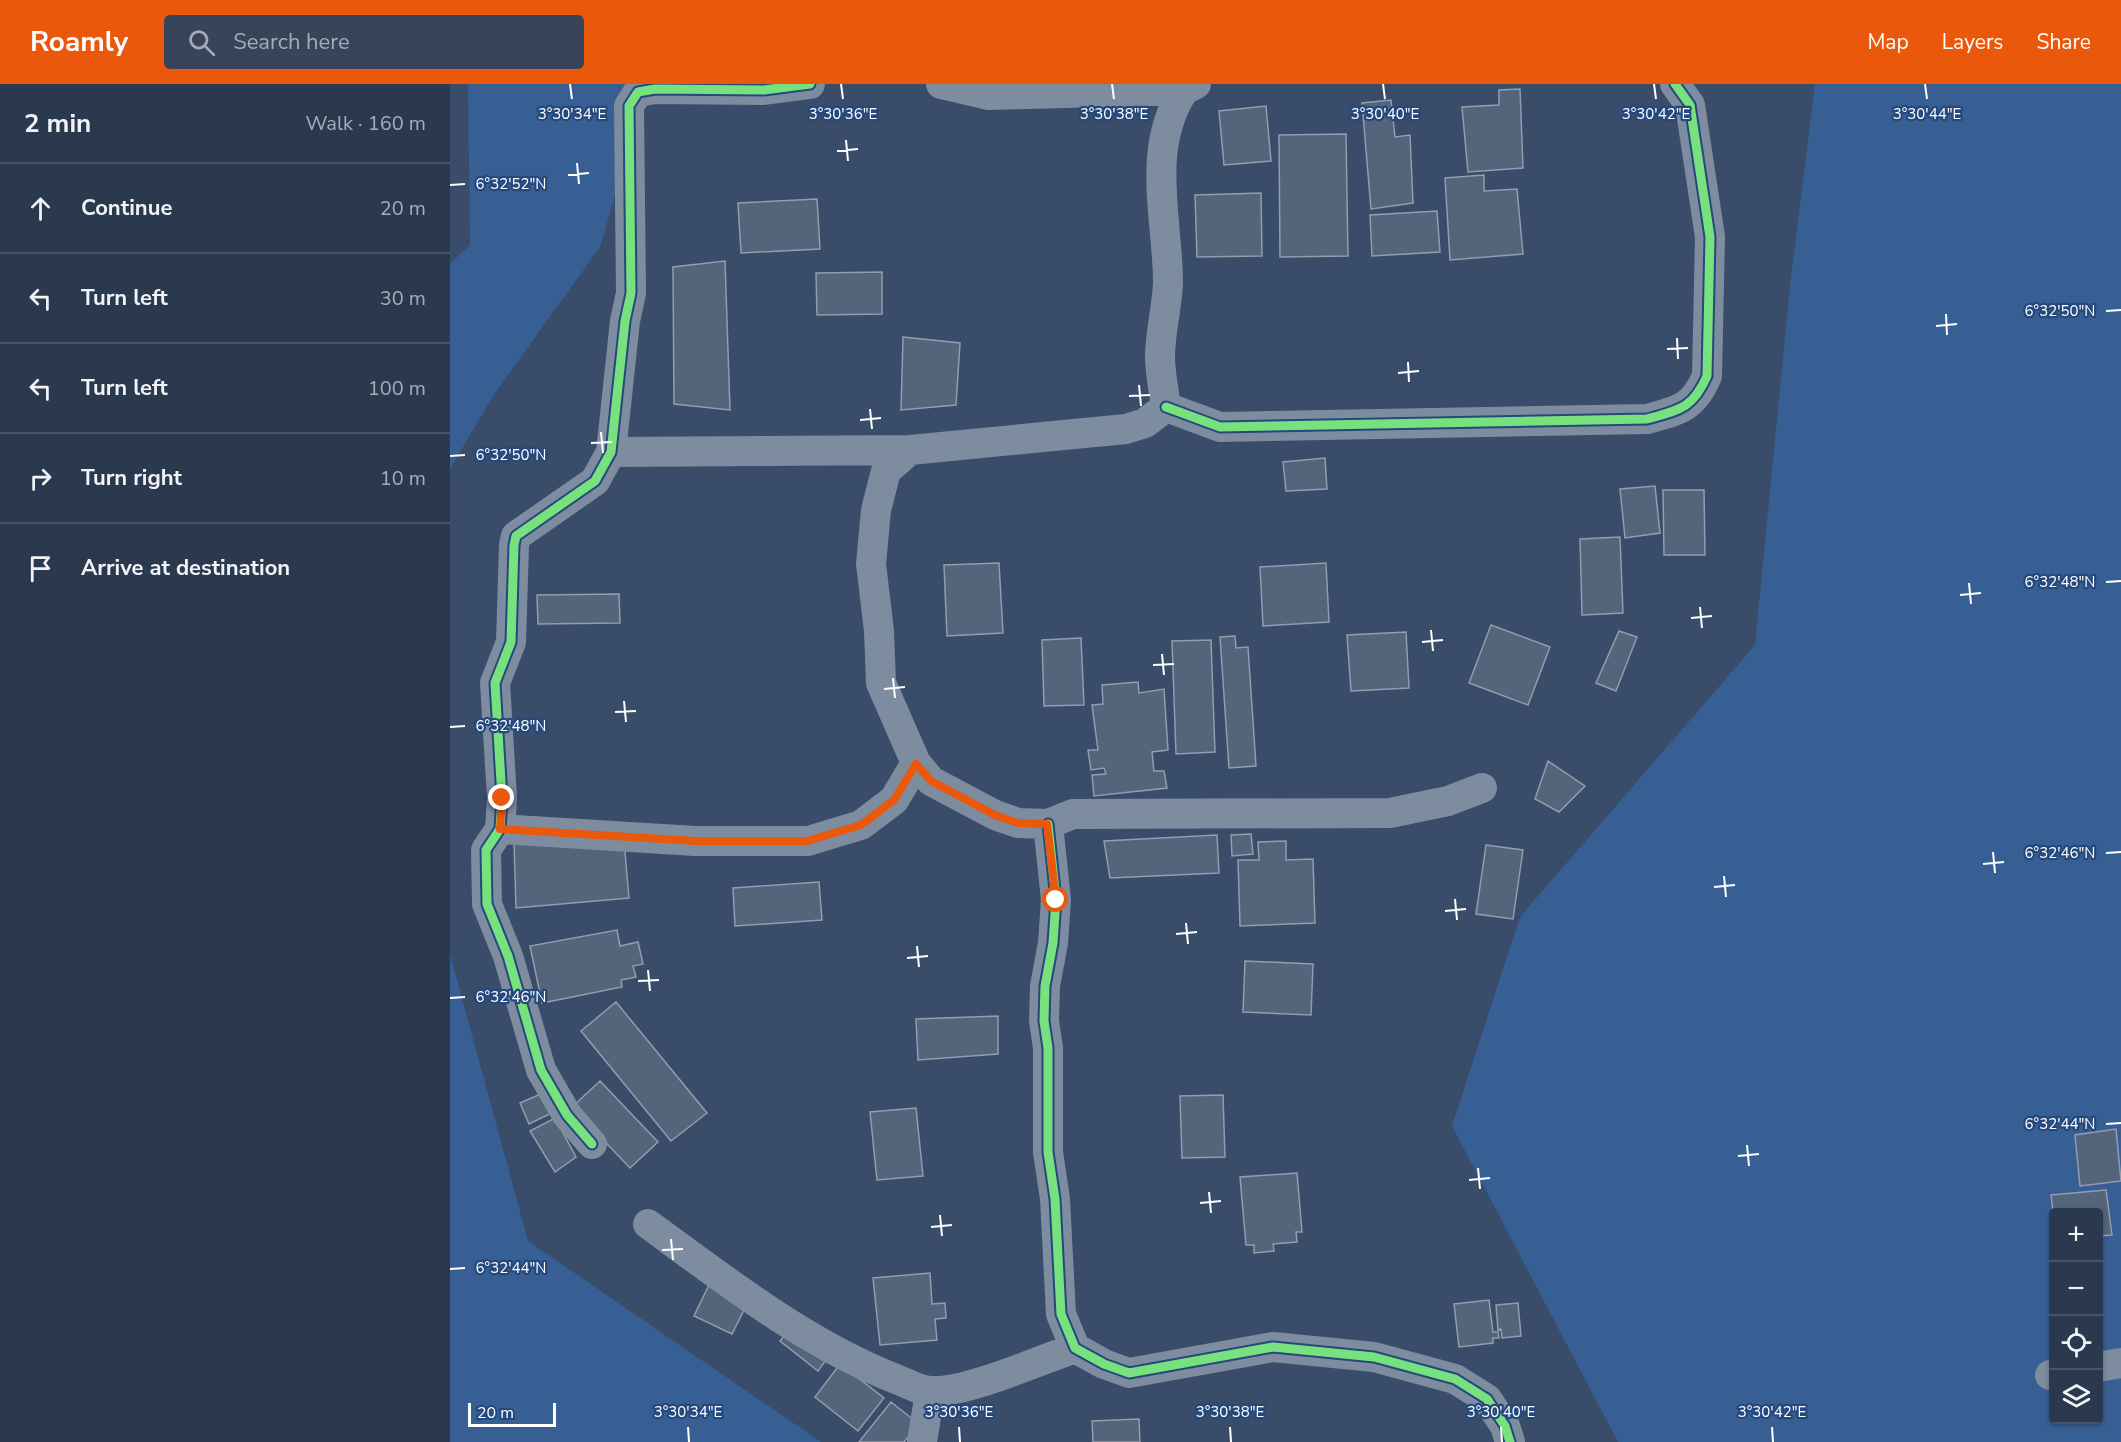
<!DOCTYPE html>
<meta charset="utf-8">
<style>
:root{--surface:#2b394f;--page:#374459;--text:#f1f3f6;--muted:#a6acb7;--line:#475366;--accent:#ea580c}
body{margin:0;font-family:"Nunito Sans",sans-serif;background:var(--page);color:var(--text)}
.controls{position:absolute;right:18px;bottom:18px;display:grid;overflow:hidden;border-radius:6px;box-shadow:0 2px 4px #0004}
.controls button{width:54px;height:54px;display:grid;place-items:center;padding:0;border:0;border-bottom:2px solid var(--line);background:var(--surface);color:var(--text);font:30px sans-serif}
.scale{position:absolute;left:18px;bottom:15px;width:88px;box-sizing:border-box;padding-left:6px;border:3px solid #fff;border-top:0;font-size:16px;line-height:21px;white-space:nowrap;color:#fff;-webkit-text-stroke:4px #25487d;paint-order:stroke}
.stop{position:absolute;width:18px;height:18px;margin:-14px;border:4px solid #ea580c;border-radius:50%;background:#fff}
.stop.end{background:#ea580c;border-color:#fff;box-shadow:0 2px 6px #0008}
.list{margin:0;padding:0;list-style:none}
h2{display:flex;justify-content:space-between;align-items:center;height:78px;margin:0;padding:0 24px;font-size:26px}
h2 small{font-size:20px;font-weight:400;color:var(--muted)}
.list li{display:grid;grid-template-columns:39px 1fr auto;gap:18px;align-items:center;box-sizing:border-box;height:90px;padding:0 24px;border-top:2px solid var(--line)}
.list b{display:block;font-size:22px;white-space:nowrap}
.list em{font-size:20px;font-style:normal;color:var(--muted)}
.icon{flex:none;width:33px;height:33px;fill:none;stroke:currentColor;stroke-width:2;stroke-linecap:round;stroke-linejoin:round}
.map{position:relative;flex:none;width:1671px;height:1358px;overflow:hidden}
header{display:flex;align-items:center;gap:36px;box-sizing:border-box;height:84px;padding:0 30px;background:var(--accent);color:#fff}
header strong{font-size:28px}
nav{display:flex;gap:33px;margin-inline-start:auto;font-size:21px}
.search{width:420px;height:54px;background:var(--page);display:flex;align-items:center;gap:15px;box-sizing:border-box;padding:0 21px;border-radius:6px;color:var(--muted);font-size:22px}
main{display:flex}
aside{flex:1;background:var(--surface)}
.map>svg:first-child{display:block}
.green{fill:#385f94;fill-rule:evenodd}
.building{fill:#54647b;stroke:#929dae;stroke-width:1.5}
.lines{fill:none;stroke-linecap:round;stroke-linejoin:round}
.street{stroke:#7e8ca0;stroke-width:30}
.cycleway-casing{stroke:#25487d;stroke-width:13}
.cycleway{stroke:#77e17e;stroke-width:9}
.route{stroke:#ea580c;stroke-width:8}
.ticks{fill:none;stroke:#fff;stroke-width:2}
.ticks-label{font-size:15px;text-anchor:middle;fill:#fff;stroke:#25487d;stroke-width:4.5;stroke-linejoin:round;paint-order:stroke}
</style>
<header>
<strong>Roamly</strong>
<div class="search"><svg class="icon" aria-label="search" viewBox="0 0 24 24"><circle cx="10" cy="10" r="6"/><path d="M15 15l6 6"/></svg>Search here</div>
<nav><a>Map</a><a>Layers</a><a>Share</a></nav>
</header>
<main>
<aside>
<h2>2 min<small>Walk · 160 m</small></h2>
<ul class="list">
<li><svg class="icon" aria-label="ahead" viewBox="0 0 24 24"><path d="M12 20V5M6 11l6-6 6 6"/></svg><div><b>Continue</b></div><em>20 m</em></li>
<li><svg class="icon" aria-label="left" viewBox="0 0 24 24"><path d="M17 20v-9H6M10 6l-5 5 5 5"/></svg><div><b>Turn left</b></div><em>30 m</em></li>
<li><svg class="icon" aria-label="left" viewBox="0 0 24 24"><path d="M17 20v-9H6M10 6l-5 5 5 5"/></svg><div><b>Turn left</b></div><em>100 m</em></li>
<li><svg class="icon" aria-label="right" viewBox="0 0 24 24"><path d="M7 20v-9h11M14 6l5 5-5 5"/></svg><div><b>Turn right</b></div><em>10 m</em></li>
<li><svg class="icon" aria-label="arrive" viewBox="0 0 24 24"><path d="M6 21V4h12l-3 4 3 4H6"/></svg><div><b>Arrive at destination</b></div></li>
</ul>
</aside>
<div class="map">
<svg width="1671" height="1358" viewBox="0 0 1671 1358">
<rect width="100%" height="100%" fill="#394c69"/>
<path class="green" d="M18 0H197L150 163 43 312 0 385V180L20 161Z
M1365 0H1671V1358H1168L1002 1042 1070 833 1305 561 1340 202ZM1604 1128H1648V1336H1604Z
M0 870 78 1157 371 1358H0Z"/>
<path class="building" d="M1070 5 1073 84 1018 88 1012 23 1049 21V6Z
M941 16 945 53 960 51 963 119 921 125 912 19Z
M816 22 821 77 774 81 769 27Z
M896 50 898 172 830 173 829 51Z
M1034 91V107L1067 105 1073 170 1000 176 995 94Z
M811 109 812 172 747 173 745 111Z
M367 115 370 165 291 169 288 119Z
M987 127 990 168 922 172 920 131Z
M275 177 280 326 224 320 223 183Z
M432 188V230L367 231 366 189Z
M453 253 510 259 506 321 451 326Z
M875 374 877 405 836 407 833 378Z
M1205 402 1210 449 1175 454 1170 405Z
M1213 406H1254L1255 471H1214Z
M1170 453 1173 529 1132 531 1130 455Z
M549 479 553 549 497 552 494 481Z
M876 479 879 538 813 542 810 483Z
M169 510 170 539 88 540 87 511Z
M1041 541 1100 563 1078 621 1019 599Z
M1169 547 1187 553 1166 607 1146 599Z
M956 548 959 604 901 607 897 551Z
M785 552 786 564 798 563 806 682 779 684 770 553Z
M631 554 634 621 594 622 592 556Z
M761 556 765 668 726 670 722 557Z
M688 598 689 609 714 605 718 666 702 668 704 687H714L717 704 644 712 642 691 656 690 654 684 641 686 638 666H648L642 621 653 620 652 601Z
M1098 677 1135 702 1109 728 1085 715Z
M801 750 803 770 782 772 781 751Z
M767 751 769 789 660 794 654 757Z
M174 757 179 814 66 824 64 758Z
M836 757V776L863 775 865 839 790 842 788 776H809L808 758Z
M1036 761 1073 766 1063 835 1026 830Z
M369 798 372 836 285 842 283 804Z
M167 846 170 862 188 858 193 880 183 882 186 893 171 896 172 903 92 919 80 862Z
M795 877 863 880 861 931 793 928Z
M166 918 257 1029 221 1057 131 947Z
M548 932V970L468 976 466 935Z
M150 997 208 1058 180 1084 122 1023Z
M93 1009 102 1029 79 1040 70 1019Z
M773 1011 775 1073 732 1074 730 1012Z
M466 1024 473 1092 427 1096 420 1028Z
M105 1034 126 1073 105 1088 80 1047Z
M1666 1045 1671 1097 1630 1102 1625 1051Z
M847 1089 852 1148H846L847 1158 823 1160 824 1167 804 1169V1161H796L790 1093Z
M1656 1106 1662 1151 1648 1152V1128H1604V1135L1601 1111Z
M480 1189 482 1220 495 1219 496 1234 485 1235 487 1256 430 1261 423 1194Z
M259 1201 297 1220 282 1250 244 1232Z
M1039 1216 1043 1248H1048L1049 1254H1043V1259L1009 1263 1004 1220Z
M1068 1219 1071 1252 1052 1254 1051 1245 1048 1246 1046 1221Z
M341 1243 379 1272 368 1287 330 1257Z
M390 1280 434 1314 408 1347 365 1313Z
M441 1318 469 1340 454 1358H409Z
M689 1335 690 1358H643L642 1337Z"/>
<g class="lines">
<path class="street" d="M491 0 538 11 734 6 746 0
M716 323 770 343 1197 335C1230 326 1243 324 1257 292L1260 153 1240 21 1225 0
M716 323C714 307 710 289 710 273 710 248 717 224 718 199 718 135 695 65 734 6
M161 368 460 366 676 345 695 339 716 323
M466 679 481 697 545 731 568 739 598 740 623 730 940 729 998 717 1032 704
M598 740 606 816 603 859 595 902 594 937 598 964V1068L605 1115 611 1230 625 1264 654 1280 679 1289 823 1263 924 1273 1005 1295 1037 1315 1055 1342 1060 1358
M50 745 245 757H358L411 741 444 716 466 679 431 599 429 547 421 480 426 426 436 387 460 366
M142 1060 117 1031 91 986 58 872 37 820 36 766 50 745 52 714 45 599 61 558 64 461 66 452 145 397 161 368 175 237 181 209 179 22 188 8 205 5 314 6 360 0
M198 1140C276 1197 356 1260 446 1295 457 1299 470 1307 481 1307 513 1310 591 1276 625 1264
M1648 1283 1671 1279
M1600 1291 1604 1290
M472 1358 480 1308"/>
<g class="cycleway-casing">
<path id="cycleway" d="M716 323 770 343 1197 335C1230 326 1243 324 1257 292L1260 153 1240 21 1225 0
M598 740 606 816 603 859 595 902 594 937 598 964V1068L605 1115 611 1230 625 1264 654 1280 679 1289 823 1263 924 1273 1005 1295 1037 1315 1055 1342 1060 1358
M142 1060 117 1031 91 986 58 872 37 820 36 766 50 745 52 714 45 599 61 558 64 461 66 452 145 397 161 368 175 237 181 209 179 22 188 8 205 5 314 6 360 0"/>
</g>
<use href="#cycleway" class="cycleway"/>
</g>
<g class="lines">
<path class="route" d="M52 714 50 745 245 757H357L411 741 444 716 466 680 481 697 545 731 568 739 597 740 606 816"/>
</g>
<path class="ticks" d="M120 0 122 15M391 0 393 15M662 0 664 15M933 0 935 15M1204 0 1206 15M1475 0 1477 15M396 56 398 77M387 67 408 65M127 79 129 100M118 91 139 89M0 101 15 100M1656 227 1671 226M1496 230 1497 251M1486 242 1507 240M1227 254 1228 275M1217 265 1238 264M958 278 959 298M948 289 969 287M689 301 691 322M679 312 700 311M420 325 422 345M410 336 431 334M151 348 153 369M141 359 162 358M0 372 15 371M1656 498 1671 497M1519 499 1521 520M1510 511 1531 509M1250 523 1252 544M1241 534 1262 532M981 546 983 567M972 558 993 556M712 570 714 591M703 581 724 580M443 594 445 614M434 605 455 603M174 617 176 638M165 628 186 627M0 643 15 642M1543 768 1545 789M1656 769 1671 768M1533 780 1554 778M1274 792 1276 813M1264 803 1285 801M1005 815 1007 836M995 827 1016 825M736 839 738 860M726 850 747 848M467 862 469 883M457 874 478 872M198 886 200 907M188 897 209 896M0 914 15 913M1656 1040 1671 1039M1297 1061 1299 1082M1288 1072 1309 1070M1028 1084 1030 1105M1019 1096 1040 1094M759 1108 761 1129M750 1119 771 1117M490 1131 492 1152M481 1143 502 1141M221 1155 223 1176M212 1166 233 1165M0 1185 15 1184M238 1343 239 1358M509 1343 510 1358M780 1343 781 1358M1051 1343 1052 1358M1322 1343 1323 1358"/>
<g class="ticks-label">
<text x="122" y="35">3°30'34"E</text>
<text x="393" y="35">3°30'36"E</text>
<text x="664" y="35">3°30'38"E</text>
<text x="935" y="35">3°30'40"E</text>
<text x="1206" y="35">3°30'42"E</text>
<text x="1477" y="35">3°30'44"E</text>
<text x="61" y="105">6°32'52"N</text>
<text x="1610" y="232">6°32'50"N</text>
<text x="61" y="376">6°32'50"N</text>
<text x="1610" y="503">6°32'48"N</text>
<text x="61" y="647">6°32'48"N</text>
<text x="1610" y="774">6°32'46"N</text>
<text x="61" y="918">6°32'46"N</text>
<text x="1610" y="1045">6°32'44"N</text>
<text x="61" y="1189">6°32'44"N</text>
<text x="238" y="1333">3°30'34"E</text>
<text x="509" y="1333">3°30'36"E</text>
<text x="780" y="1333">3°30'38"E</text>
<text x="1051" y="1333">3°30'40"E</text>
<text x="1322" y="1333">3°30'42"E</text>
</g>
</svg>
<div class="controls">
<button>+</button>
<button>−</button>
<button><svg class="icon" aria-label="locate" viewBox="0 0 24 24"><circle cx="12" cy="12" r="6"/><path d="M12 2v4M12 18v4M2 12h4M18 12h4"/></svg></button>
<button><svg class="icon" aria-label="layers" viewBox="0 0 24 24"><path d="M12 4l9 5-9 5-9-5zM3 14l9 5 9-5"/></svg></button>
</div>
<div class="scale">20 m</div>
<div class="stop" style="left:606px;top:816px"></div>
<div class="stop end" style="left:52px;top:714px"></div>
</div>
</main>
